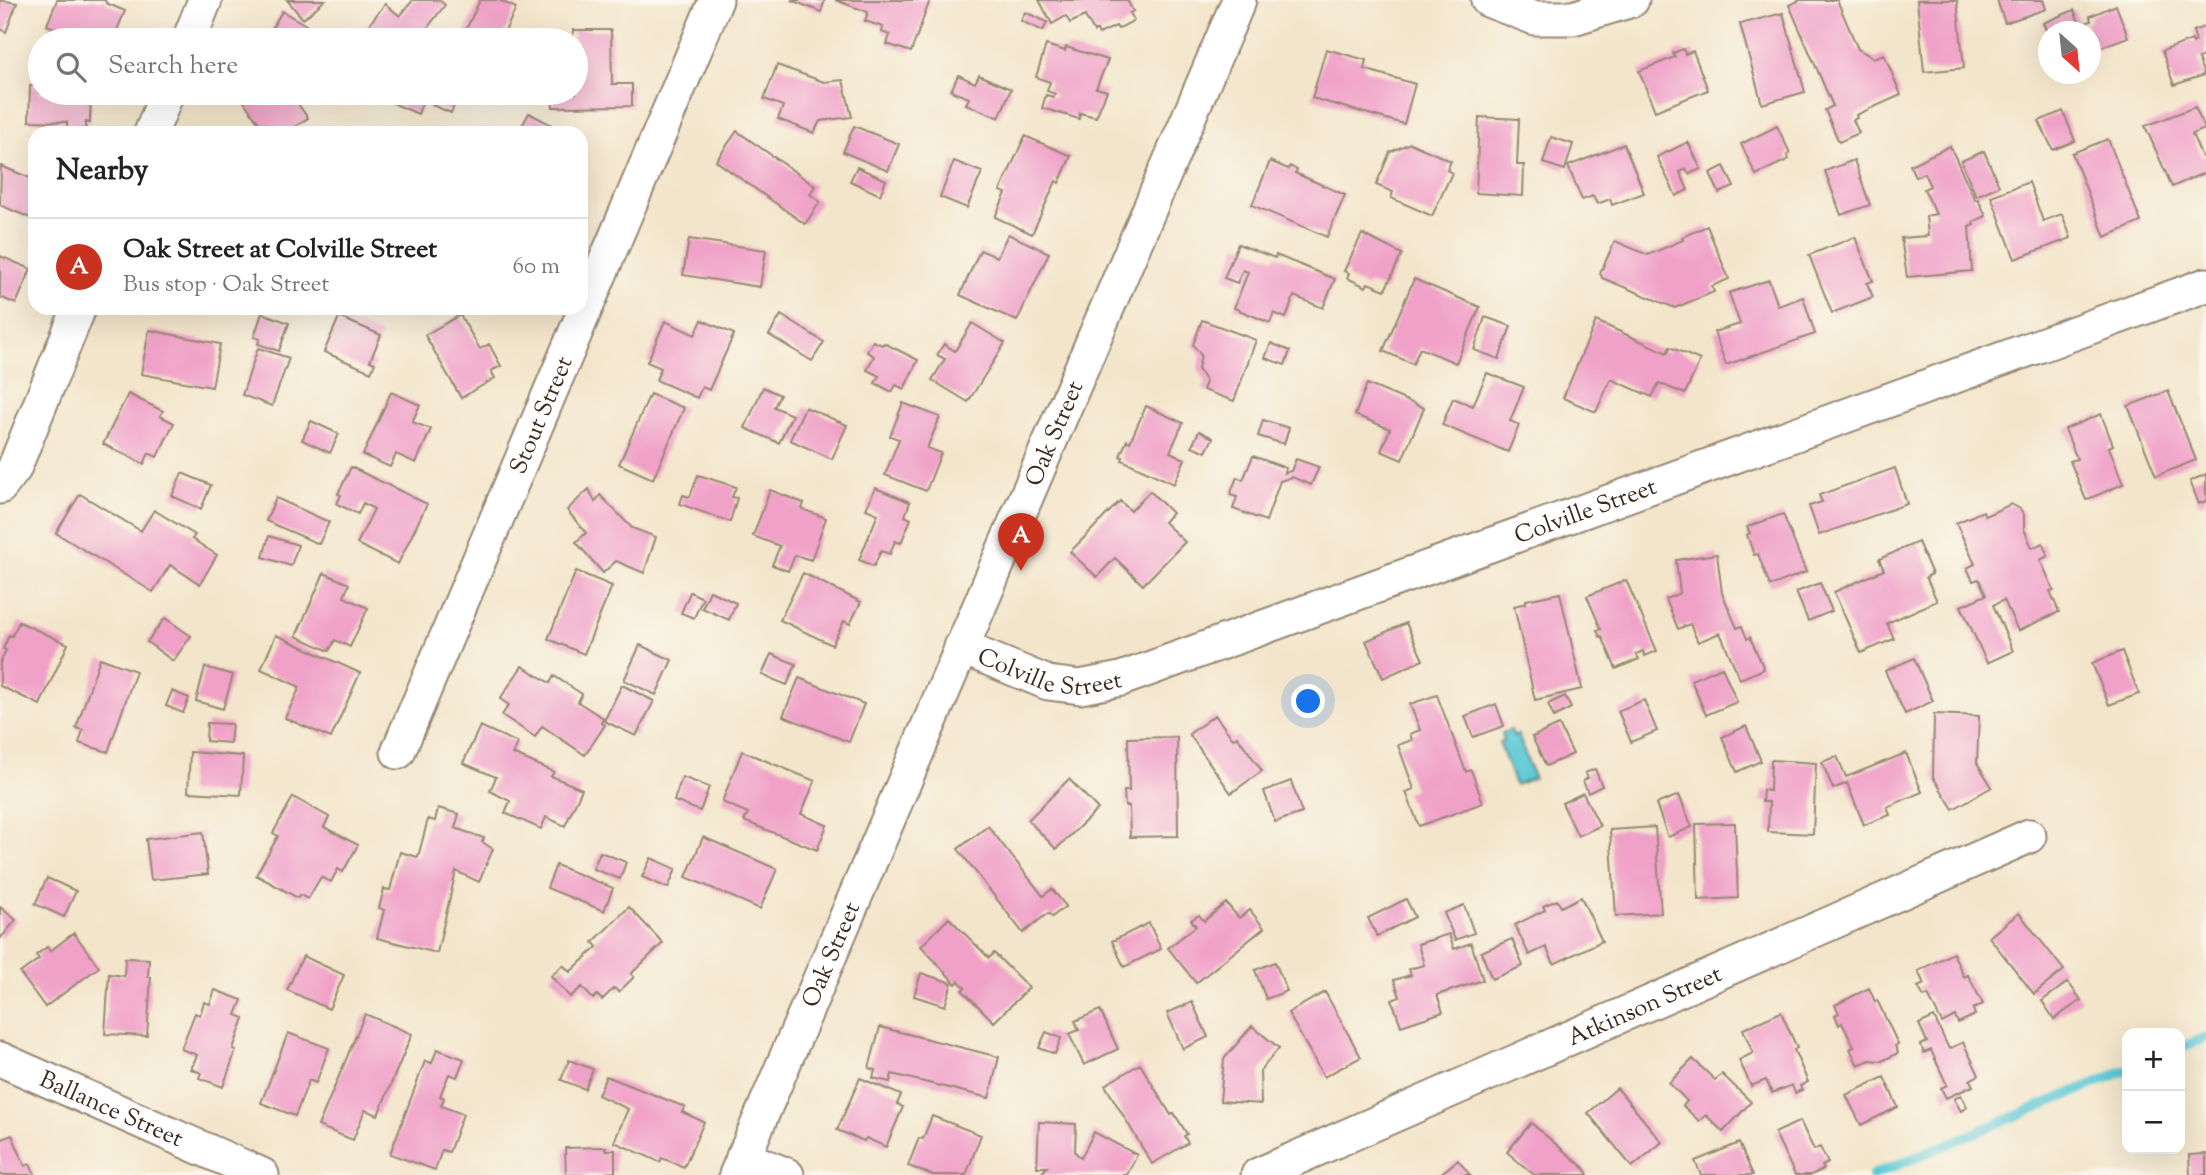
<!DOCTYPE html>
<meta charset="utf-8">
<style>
:root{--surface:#fff;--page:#f2f2f2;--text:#222;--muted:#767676;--line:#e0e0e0;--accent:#c8321e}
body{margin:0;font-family:"Sorts Mill Goudy",serif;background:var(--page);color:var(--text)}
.controls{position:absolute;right:21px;bottom:21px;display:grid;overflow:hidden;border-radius:14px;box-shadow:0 7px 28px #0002}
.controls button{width:63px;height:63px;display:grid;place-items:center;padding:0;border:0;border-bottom:2px solid var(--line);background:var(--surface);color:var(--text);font:35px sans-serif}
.compass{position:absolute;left:2038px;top:21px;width:63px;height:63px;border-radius:50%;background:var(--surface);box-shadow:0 7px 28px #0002;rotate:153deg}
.you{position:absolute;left:1309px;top:702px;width:24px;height:24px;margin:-18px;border:5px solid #fff;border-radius:50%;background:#1a73e8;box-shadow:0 0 0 10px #1a73e833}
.badge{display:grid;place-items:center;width:46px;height:46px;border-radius:50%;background:var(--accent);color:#fff;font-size:23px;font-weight:700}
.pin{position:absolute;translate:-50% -58px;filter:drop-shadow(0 2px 4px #0008)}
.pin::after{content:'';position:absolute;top:37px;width:24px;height:21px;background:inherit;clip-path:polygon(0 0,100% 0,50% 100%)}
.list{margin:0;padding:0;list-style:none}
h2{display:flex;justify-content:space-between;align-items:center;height:91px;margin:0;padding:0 28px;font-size:30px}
h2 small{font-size:23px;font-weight:400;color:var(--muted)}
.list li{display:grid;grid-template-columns:46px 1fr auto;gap:21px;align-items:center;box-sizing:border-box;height:98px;padding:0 28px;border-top:2px solid var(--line)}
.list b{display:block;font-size:26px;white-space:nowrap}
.list p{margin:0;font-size:23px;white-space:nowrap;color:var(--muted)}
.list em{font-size:23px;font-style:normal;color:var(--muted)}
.icon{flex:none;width:38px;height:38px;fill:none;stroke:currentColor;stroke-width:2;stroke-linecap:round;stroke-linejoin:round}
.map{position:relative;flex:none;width:2206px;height:1175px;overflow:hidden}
.search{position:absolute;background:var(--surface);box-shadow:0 7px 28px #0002;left:28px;top:28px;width:560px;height:77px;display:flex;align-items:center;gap:18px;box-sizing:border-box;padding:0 24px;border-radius:38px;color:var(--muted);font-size:26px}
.panel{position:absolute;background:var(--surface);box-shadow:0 7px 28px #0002;left:28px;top:126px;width:560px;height:189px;border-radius:21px}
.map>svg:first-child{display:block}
.water{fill:#5dc9d6;stroke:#4c7a7a;stroke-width:2}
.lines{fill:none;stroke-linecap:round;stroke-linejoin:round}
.stream{stroke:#5dc9d6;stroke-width:10}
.building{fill:#f0a1c8}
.minor-casing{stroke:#978874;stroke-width:37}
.minor{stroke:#fff;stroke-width:33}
.labels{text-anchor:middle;stroke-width:5;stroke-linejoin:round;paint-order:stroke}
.street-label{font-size:24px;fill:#3b2a1e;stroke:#fbf7ec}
</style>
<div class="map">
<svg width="2206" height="1175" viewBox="0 0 2206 1175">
<rect width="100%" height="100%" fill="#fbf7ec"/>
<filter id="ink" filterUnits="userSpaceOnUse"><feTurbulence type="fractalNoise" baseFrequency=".0143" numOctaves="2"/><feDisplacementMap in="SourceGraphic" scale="14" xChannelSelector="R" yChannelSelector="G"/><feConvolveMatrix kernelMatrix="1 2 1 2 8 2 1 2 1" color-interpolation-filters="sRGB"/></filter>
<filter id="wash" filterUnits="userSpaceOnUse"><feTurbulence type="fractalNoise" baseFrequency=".00686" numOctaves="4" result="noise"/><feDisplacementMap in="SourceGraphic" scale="28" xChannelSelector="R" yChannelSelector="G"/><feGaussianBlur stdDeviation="1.57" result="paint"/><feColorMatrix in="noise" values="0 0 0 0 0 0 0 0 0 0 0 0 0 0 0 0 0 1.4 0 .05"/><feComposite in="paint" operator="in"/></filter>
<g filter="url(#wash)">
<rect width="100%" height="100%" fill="#f3e5cb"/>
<path class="water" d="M1511 730 1514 737 1518 735 1534 778 1515 785 1499 742 1504 741 1502 733Z"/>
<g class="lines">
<path class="stream" d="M2180 1048 2206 1037
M1873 1175 2127 1070"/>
</g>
<g id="blocks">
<path class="building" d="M0 0 17 3 6 32 0 29Z
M57 0H105L106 3 125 11 113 40H79L80 39 47 25Z
M287 0H325L303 19Z
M413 0H439L445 5 418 40H368L361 35 385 4 400 16Z
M480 0H499L516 8 501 40H461Z
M791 0H825L821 12Z
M835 0H930L911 52 887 44 890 35 882 32 883 27 865 21 868 12Z
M1039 0H1127L1133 11 1130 13 1134 20 1118 29 1116 26 1099 34 1097 30 1094 32 1085 16 1070 23 1066 16 1052 24Z
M1800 0H1837L1858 49 1874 58 1884 54 1901 95 1856 115 1857 118 1853 120 1859 133 1839 142 1825 110 1833 106 1789 5Z
M1917 0H1957L1964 68 1924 72Z
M1997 0H2043L2046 9 2005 23Z
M2116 5 2128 37 2096 49 2086 23 2091 21 2090 16Z
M2074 10 2083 32H2047L2043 23Z
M282 11 306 25 297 40H288L271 30Z
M1025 12 1047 22 1043 31 1021 21Z
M1783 13 1805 92 1762 104 1740 24Z
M2206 26V55L2198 58 2204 75 2174 85 2162 51 2192 40 2193 43 2196 41 2193 31Z
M573 30H611L612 84H632V106L553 107 552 93H576V40H573Z
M1046 45 1065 51 1066 47 1108 60 1096 88 1107 91 1096 117 1080 113 1079 119 1042 108 1046 95 1054 97 1055 94 1047 91 1050 82 1036 77Z
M1326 49 1366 60 1364 69 1415 84 1404 124 1312 98Z
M1683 49 1685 54 1693 51 1708 90 1655 111 1639 71 1675 57 1673 53Z
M777 65 824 82 843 80 852 117 820 121 814 133 778 119 783 106 764 99Z
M958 75 975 83 979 75 1011 89 999 118 966 104 969 98 951 91Z
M30 86H40V93H91L90 123 86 122V129H67V122L29 121Z
M238 93H290L308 118 286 133H266Z
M377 93H426L418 114 376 96Z
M437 93H459L451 113 432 105Z
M2195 107 2205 129 2192 134 2202 157 2206 155V172L2172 187 2145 126Z
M2063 111 2075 141 2053 150 2039 121Z
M529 113 561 130 559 133H518Z
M1479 117 1519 119 1517 165H1524L1523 196 1476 193Z
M854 126 899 144 888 171 843 152Z
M1777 126 1790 153 1787 155 1789 159 1756 175 1741 144Z
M737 131 815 186 810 194 820 202 805 224 716 161Z
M1025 136 1071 156 1059 183 1056 181 1032 234 995 217 1006 193 1000 191Z
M1551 137 1573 144 1565 170 1543 163Z
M2108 139 2141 222 2105 237 2072 153Z
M1688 142 1701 169 1689 174 1686 169 1680 172 1688 190 1676 196 1657 157Z
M1410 143 1451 161 1447 170 1452 173 1432 216 1391 198 1393 192 1376 185 1390 152Z
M1624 144 1644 193 1612 205 1610 199 1597 204 1593 196 1582 200 1568 166Z
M1950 146 1975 200 1978 199 1986 216 1973 222 1974 225 1969 227 1972 271 1907 277 1901 238 1928 236 1926 216 1936 214 1924 189 1930 186 1924 173 1915 177 1910 165Z
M1984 151 1999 186 1976 196 1961 161Z
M1854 160 1870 205 1841 215 1825 171Z
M954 161 982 172 967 208 940 197Z
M1270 161 1288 169 1290 166 1297 170 1295 173 1345 195 1327 237 1252 205Z
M1 166 35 180V220L0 205Z
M1724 166 1734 187 1719 193 1710 173Z
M857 167 886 180 880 195 850 181Z
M2029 182 2043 221 2062 214 2071 238 2015 259 1991 196Z
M1707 226 1729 279 1712 286 1714 292 1675 308 1602 278 1600 273 1615 241 1648 255 1683 240 1682 237Z
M1008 234 1049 253 1017 321 960 295 980 250 997 257Z
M1362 234 1402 254 1385 290 1368 283 1366 287 1347 278 1349 273 1344 271Z
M1855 237 1873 281 1867 283 1873 297 1832 313 1809 255Z
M689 239 766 250 760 287 683 275Z
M1238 244 1275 258 1276 255 1335 279 1323 308 1294 296 1286 318 1274 313 1270 323 1234 308 1248 272 1243 270 1237 283 1224 278Z
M0 256 31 269 16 304 0 297Z
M1414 279 1480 307 1456 363 1420 348 1413 364 1383 351Z
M1769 280 1778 306 1803 297 1815 334 1726 365 1714 332 1740 324 1729 293Z
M262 313 289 323 279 351 258 344 260 339 254 337Z
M460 315 480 349 489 344 501 366 491 371 495 378 461 398 425 335Z
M781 315 824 342 812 361 769 335Z
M339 317 381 335 370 361 375 363 371 372 324 352Z
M1485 317 1511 326 1499 359 1474 350Z
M702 320 734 334 709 390 702 387 697 398 656 380 661 368 647 362 665 321 695 335Z
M1202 320 1256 340 1234 401 1203 390 1206 382 1198 369 1201 355 1193 345Z
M1596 321 1667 353 1670 347 1700 360 1685 394 1659 383 1652 397 1611 379 1596 412 1563 398Z
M972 323 1005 343 968 402 932 380 945 359 937 355 944 344 955 351Z
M149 330 220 344 212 387 141 374Z
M873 341 882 345 884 343 918 360 904 389 896 385 892 392 875 383 879 376 867 370 874 356 867 352Z
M1271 343 1290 351 1285 365 1265 358Z
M258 348 289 358 272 406 242 395Z
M1487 373 1524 387 1510 421 1519 425 1508 452 1442 425 1453 398 1473 406Z
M1367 384 1424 408 1402 460 1381 451 1390 429 1355 415Z
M763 387 780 395 774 407 792 415 779 443 745 428Z
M2168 391 2196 460 2156 476 2128 406Z
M391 392 420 405 412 422 431 429 416 463 396 454 390 467 363 455Z
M128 394 163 411 160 416 174 423 157 457 149 453 144 464 103 444Z
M650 394 684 408 653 479 619 464Z
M903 403 940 417 927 448 941 453 926 491 885 475 899 439 890 436Z
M1146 406 1183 423 1170 452 1185 459 1174 484 1122 460 1123 457 1120 456 1127 440 1130 442Z
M805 407 847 425 832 459 790 440Z
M2101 414 2113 445 2109 447 2123 484 2086 500 2070 461 2077 459 2065 429Z
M1263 420 1289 428 1284 444 1258 436Z
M311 421 339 434 330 453 302 440Z
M1199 431 1213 438 1206 452 1192 446Z
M1253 456 1286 468 1284 473 1291 471 1296 459 1319 467 1311 485 1292 477 1280 481 1266 521 1233 509 1237 497 1230 495 1237 477 1243 480Z
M351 467 427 504 398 564 357 544 374 509 363 503 358 514 337 504 341 495 338 494Z
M1895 468 1907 504 1819 535 1809 506 1822 502 1819 495Z
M182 473 211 485 201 509 172 496Z
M2206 474V501L2199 504 2190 481Z
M698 475 736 487 732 497 737 498 730 522 680 504 683 495 690 497Z
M875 488 910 502 905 516 911 519 901 543 895 541 890 554 881 551 874 566 859 560 878 514 866 509Z
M589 489 595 502 600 495 632 528 656 537 644 573 616 561 603 573 576 542 586 533 567 510Z
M770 490 804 503 802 509 826 518 811 560 795 555 788 571 772 565 780 546 753 536Z
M1150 491 1172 513 1164 522 1185 542 1143 585 1115 558 1097 577 1070 552 1120 501 1131 511Z
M80 494 141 531 154 510 195 535 192 539 217 555 200 584 170 565 153 592 56 533Z
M276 498 329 522 319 544 266 521Z
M2011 504 2020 509 2024 515V529L2032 548 2043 543 2048 556 2040 560 2054 590 2050 591 2059 612 2018 631 2004 600 1993 605 2013 651 1987 663 1961 606 1986 595 1979 579 1973 581 1967 568 1975 564 1956 523 1983 511 1985 516Z
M1783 514 1806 572 1770 586 1758 554 1754 555 1747 535 1750 533 1747 527Z
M269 536 298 545 291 566 263 557Z
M1918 542 1932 574 1926 577 1937 601 1887 623 1894 639 1861 653 1834 592 1884 570 1879 559Z
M1717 554 1722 593 1737 628 1742 626 1747 639 1750 637 1764 669 1740 679 1720 633 1698 642 1690 624 1678 629 1666 599 1680 593 1676 560Z
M576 571 612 586 584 654 548 639Z
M324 573 349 584 344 597 368 608 350 647 335 640 329 651 296 636Z
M803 573 861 602 850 624 844 621 832 645 780 620Z
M1626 580 1657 651 1645 656 1643 651 1636 654 1639 659 1616 669 1602 636 1600 637 1597 630 1601 629 1587 596Z
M1820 583 1832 611 1808 621 1796 592Z
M710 591 736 603 729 620 702 608Z
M690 592 703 598 694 618 681 613Z
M1560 593 1582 689 1535 700 1514 606 1526 603V600Z
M165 618 191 636 173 661 147 642Z
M19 622 68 644 40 705 0 686V663L6 650 3 649 9 635 12 636Z
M1406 623 1423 660 1383 678 1366 641Z
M276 635 360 673 331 738 285 718 300 687 261 669Z
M640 645 672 660 656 695 624 680Z
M2122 651 2139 694 2109 705 2092 663Z
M771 654 796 664 787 685 762 675Z
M100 658 136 671 108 752 79 743 83 730 76 728Z
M1914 658 1933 701 1905 714 1885 671Z
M522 666 550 683 554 676 582 694 578 702 603 718 601 723 605 725 585 755 542 726 535 737 502 715 509 705 500 699Z
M205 667 233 675 223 709 196 701Z
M1722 667 1737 702 1706 715 1691 680Z
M799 678 864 704 849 742 783 716Z
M622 685 654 701 636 736 604 721Z
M172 691 189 698 183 713 166 706Z
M1437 695 1466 772 1471 770 1483 803 1419 826 1406 792 1414 789 1398 745 1412 740 1410 734 1420 730 1410 704Z
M1565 696 1571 708 1554 717 1548 704Z
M1644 700 1657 731 1631 742 1618 711Z
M1496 704 1504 726 1473 737 1465 716Z
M1934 714 1979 716 1977 763 1992 787 1953 809 1933 777Z
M1215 715 1233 739 1237 736 1262 771 1231 793 1189 734Z
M207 723 232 724 230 743 206 741Z
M1559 725 1573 754 1546 766 1532 737Z
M480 726 518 743 513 754 554 772 551 776 582 789 565 826 546 817 541 829 505 813 510 801 490 791 496 777 463 763Z
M1746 726 1761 761 1737 772 1722 737Z
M1177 737 1178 836 1130 837 1129 806H1125L1124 791H1129L1128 738Z
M742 751 815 781 801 814 827 825 817 850 744 821 748 813 722 802Z
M190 752 243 756 241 795 188 792Z
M1906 753 1922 792 1887 807 1890 815 1864 825 1847 783 1833 789 1822 762 1837 756 1846 777Z
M1771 760 1816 763 1813 834 1768 832 1769 802H1762L1763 790 1770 791Z
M1595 769 1602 786 1588 793 1583 781 1588 778 1585 773Z
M682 777 709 787 700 811 674 801Z
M1069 779 1098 809 1056 849 1028 820Z
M1291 781 1302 813 1275 822 1264 791Z
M1583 793 1600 826 1578 836 1562 803Z
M1679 795 1692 827 1668 837 1656 804Z
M293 797 329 817 324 827 358 845 343 872 338 869 331 882 321 877 308 899 300 895 298 898 256 875 278 836 273 833Z
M438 808 459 814 455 828 484 838 482 842 493 849 479 882 456 871 437 953 377 938 384 910 379 908 384 889 390 890 400 852 418 857 428 819 435 821Z
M1735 823 1738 898 1698 900 1696 824Z
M988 826 1043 896 1052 889 1066 906 1052 917 1048 913 1023 933 958 849Z
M1655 827 1661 913 1616 916 1610 830Z
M203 832 208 874 151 880 146 839Z
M703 837 777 869 760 909 686 877Z
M600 852 626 862 620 879 593 869Z
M651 858 676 869 668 888 642 877Z
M556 865 613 888 604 911 547 888Z
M47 878 76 891 64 917 35 904Z
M1581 897 1602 941 1554 964 1546 947 1529 955 1515 925 1545 910 1543 906 1557 900 1561 907Z
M1406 899 1415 917 1377 936 1368 918Z
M1226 903 1239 918 1250 910 1264 928 1196 983 1168 948 1196 926 1191 920 1199 915 1204 921Z
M1464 905 1474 933 1455 940 1444 913Z
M0 907 16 920 0 939Z
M629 907 663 943 631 974 634 977 619 992 614 988 602 1000 597 995 593 999 582 987 570 997 551 976 563 965 570 972 597 947 593 942Z
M2019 913 2064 970 2034 994 1989 937Z
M949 918 989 958 994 953 1029 988 994 1022 962 990 965 988 959 981 956 984 921 946Z
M1149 923 1161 949 1124 967 1112 941Z
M74 933 99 967 45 1007 20 973 39 959 36 955 47 947 50 951Z
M1449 934 1454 949 1471 943 1483 980 1437 995 1443 1012 1401 1026 1392 1000 1400 997 1394 980 1411 975 1409 969 1424 965 1418 944Z
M1512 939 1523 966 1492 979 1481 952Z
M1953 953 1964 977 1968 975 1983 1004 1973 1009 1975 1015 1958 1023 1955 1016 1942 1023 1928 995 1924 997 1918 987 1924 984 1918 971Z
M303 956 344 975 329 1009 287 990Z
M125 958 149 959 148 977H151L147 1036 105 1034 109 974 124 976Z
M1275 962 1287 991 1266 999 1255 970Z
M921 973 952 983 945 1006 914 996Z
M2068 982 2081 1000 2054 1019 2042 1001Z
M1869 988 1875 1002 1877 1000 1898 1044 1895 1046 1898 1053 1882 1061 1870 1060 1858 1065 1850 1049 1854 1047 1842 1023 1839 1025 1835 1015 1839 1013 1835 1005Z
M215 990 242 1000 236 1015 244 1018 233 1049 236 1050 223 1087 199 1078 201 1073 191 1069 197 1055 181 1049 195 1013 200 1015 204 1002 210 1004Z
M1325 992 1361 1057 1324 1077 1288 1013Z
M1192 1002 1208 1037 1183 1049 1167 1013Z
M1100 1010 1118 1049 1084 1065 1069 1034 1079 1030 1075 1021Z
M1781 1012 1797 1048 1794 1050 1808 1082 1800 1086 1802 1090 1795 1093 1792 1085 1772 1093 1766 1080 1751 1086 1739 1060 1753 1053 1743 1029Z
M365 1014 412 1034 378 1115 365 1110 353 1140 318 1126Z
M1934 1017 1949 1049 1963 1042 1979 1075 1970 1080 1973 1086 1946 1098 1941 1088 1947 1085 1931 1050 1924 1053 1921 1045 1927 1042 1919 1024Z
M1252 1026 1279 1048 1260 1071 1261 1104 1220 1101 1224 1059Z
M880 1027 999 1057 989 1098 892 1074 890 1082 873 1078 875 1070 869 1068Z
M1046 1032 1061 1038 1055 1054 1039 1048Z
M288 1033 329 1048 316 1083 309 1080 295 1116 261 1103Z
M437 1049 464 1059 457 1077 449 1074 440 1096 444 1098 441 1106 463 1114 449 1152 442 1150 435 1170 390 1154 425 1061 432 1063Z
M1693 1059 1715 1080 1722 1074 1751 1102 1723 1132 1706 1115 1699 1121 1683 1106 1687 1101 1669 1083Z
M569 1060 593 1069 585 1089 561 1080Z
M1140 1064 1171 1115 1174 1113 1187 1134 1184 1136 1188 1143 1152 1164 1105 1085Z
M606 1076 685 1107 682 1112 704 1122 684 1167 662 1158 660 1162 614 1142 628 1109 598 1095Z
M1884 1077 1898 1107 1861 1125 1846 1095Z
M860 1078 901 1095 897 1104 903 1107 886 1147 866 1138 864 1141 837 1130Z
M1617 1088 1662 1142 1632 1167 1588 1113Z
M1961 1095 1967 1107 1961 1111 1954 1099Z
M932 1116 981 1135 966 1175H933L908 1166 919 1138 923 1139Z
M1800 1121 1814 1150 1820 1147 1828 1163 1822 1166 1824 1169 1811 1175H1795L1775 1133Z
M1039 1122 1076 1124 1075 1152 1081 1158 1094 1132 1137 1155 1127 1175H1040L1047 1167H1037Z
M1531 1123 1584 1168 1588 1175H1534L1507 1152Z
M12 1135 25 1166 30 1164 35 1175H0V1140Z
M1739 1143 1753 1175H1701L1695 1161Z
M606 1147 605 1150H615V1172L606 1173V1175H566L565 1148Z
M2206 1154V1175H2190L2189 1155Z
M1458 1160 1470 1175H1439Z"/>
</g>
</g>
<g filter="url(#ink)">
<use href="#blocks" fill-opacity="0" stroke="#978874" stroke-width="2"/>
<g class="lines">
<g class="minor-casing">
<g id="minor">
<path d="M1488 0 1535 18H1573L1632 0"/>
<path d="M189 40 205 0"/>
<path d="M151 133 167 93"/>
<path d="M0 487 14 469 79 308"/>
<path id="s1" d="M961 647 1048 683 1080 687 1121 679 2206 285"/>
<path id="s2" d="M398 752 716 0"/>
<path id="s3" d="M0 1059 262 1175"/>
<path d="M743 1157 787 1175"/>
<path id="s4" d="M736 1175 1239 0"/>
<path id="s5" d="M1258 1175 2029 836"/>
</g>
</g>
<use href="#minor" class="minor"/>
</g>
</g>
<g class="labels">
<g class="street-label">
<text dy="8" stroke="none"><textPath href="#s2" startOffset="366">Stout Street</textPath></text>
<text dy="8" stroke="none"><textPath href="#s4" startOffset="807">Oak Street</textPath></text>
<text dy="8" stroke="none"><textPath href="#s1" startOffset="662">Colville Street</textPath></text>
<text dy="8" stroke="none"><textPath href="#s1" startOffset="94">Colville Street</textPath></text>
<text dy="8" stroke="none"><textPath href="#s4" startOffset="240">Oak Street</textPath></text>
<text dy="8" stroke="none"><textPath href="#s5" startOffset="422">Atkinson Street</textPath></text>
<text dy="8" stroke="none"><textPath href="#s3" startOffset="122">Ballance Street</textPath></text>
</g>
</g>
</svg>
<div class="controls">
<button>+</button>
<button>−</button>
</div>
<svg class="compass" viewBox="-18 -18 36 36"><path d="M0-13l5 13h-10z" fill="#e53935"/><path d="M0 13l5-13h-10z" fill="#767676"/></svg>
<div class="you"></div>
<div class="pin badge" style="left:1021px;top:571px">A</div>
<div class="search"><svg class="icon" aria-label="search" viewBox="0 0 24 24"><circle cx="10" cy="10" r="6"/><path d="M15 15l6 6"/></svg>Search here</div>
<section class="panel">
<h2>Nearby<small></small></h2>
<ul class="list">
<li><span class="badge">A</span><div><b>Oak Street at Colville Street</b><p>Bus stop · Oak Street</p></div><em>60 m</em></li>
</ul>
</section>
</div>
